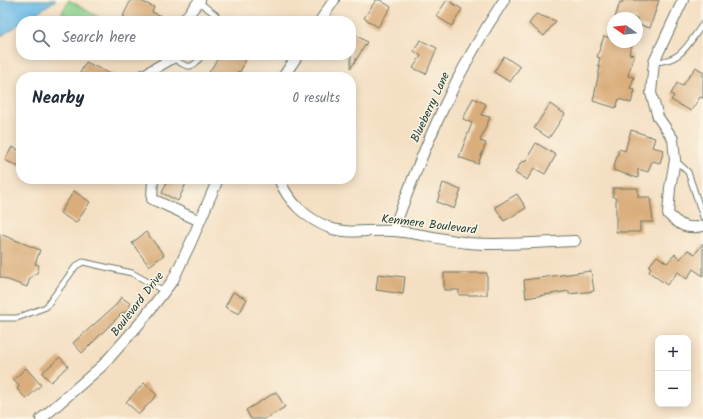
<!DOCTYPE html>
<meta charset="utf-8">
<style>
:root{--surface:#fff;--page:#f6f6f7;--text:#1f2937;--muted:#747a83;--line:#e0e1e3}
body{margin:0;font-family:Kalam,sans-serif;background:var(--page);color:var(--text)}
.controls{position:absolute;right:12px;bottom:12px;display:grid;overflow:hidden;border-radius:8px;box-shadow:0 2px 10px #0003}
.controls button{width:36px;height:36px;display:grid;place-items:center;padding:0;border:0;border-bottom:1px solid var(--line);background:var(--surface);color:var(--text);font:20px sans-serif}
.compass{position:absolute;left:607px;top:12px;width:36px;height:36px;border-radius:50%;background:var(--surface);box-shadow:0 2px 10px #0003;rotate:285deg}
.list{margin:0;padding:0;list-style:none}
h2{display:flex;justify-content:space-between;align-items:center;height:52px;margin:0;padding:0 16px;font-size:17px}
h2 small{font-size:13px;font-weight:400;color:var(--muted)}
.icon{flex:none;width:22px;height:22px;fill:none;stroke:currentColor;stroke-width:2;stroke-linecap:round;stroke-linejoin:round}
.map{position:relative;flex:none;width:703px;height:419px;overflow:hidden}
.search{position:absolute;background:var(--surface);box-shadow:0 2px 10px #0003;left:16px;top:16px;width:340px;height:44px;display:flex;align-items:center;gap:10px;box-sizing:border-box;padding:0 14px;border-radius:16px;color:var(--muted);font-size:15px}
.panel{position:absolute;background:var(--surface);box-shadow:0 2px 10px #0003;left:16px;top:72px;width:340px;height:112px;border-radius:16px}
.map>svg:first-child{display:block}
.green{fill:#88d18c;stroke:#548760}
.water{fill:#6dbce8;stroke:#467c8e}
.building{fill:#daad7c}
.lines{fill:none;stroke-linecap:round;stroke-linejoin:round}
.service-casing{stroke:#6a7666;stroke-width:7}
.minor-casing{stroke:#6a7666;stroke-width:12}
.service{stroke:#fff;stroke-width:5}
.minor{stroke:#fff;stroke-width:10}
.labels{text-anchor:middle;stroke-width:3;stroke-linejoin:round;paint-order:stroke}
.street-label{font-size:12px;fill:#1f3d34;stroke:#fcf5e5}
</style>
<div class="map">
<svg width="703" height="419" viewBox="0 0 703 419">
<rect width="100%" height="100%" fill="#fcf5e5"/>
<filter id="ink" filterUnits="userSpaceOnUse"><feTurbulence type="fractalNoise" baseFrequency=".025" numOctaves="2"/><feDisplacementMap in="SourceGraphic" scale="8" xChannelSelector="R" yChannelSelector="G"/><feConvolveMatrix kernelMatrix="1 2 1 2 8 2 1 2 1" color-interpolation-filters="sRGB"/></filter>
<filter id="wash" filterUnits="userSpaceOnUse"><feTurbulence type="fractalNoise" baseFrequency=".012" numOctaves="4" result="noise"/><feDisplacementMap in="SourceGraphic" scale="16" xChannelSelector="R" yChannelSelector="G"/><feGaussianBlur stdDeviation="0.9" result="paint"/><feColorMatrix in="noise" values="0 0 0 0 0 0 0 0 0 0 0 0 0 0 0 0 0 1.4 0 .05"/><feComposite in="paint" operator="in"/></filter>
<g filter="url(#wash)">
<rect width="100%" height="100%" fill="#f4dfc2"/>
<path class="green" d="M69 0 100 18 98 21H69L60 16Z"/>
<path class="water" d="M0 0H56L24 21H21V23L0 37Z"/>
<g id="blocks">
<path class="building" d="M131 0H138L154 7 152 12 172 21H123L125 17 123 16Z
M376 0H380L391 7 378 27 364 18Z
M447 0 462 9 452 26 436 16Z
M623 0H659L650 28 637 24V18H615L620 2 622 3Z
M536 14 556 21 544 36 529 24Z
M351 32 367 42 351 68Z
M604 36 613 39V42H623L632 45 629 54 634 55 628 76 634 77 630 89 635 90 631 103 619 99 616 108 593 101 600 67 598 66 600 58 597 57Z
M420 40 437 48 426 74 413 68 421 56 414 51Z
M220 55H248L240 72 238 71 235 77H206Z
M504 56 520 67 510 82 494 72Z
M86 62 117 77H78Z
M696 67 703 72V98L700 97 691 111 671 100 674 96 671 94 677 83 682 86Z
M473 98 486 104 481 115 490 117 480 141 486 143 478 164 459 157 472 123 463 119Z
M550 104 565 114 549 138 534 128Z
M631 130 655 138 652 147 664 150 660 163 652 161 648 172 638 169V178L613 170 619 149 625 151Z
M536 143 556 155 545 174 534 168 527 180 515 173 522 161 525 162Z
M12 147 21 151V168L5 160Z
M168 179H188L178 201 162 193Z
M443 183 461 190 454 209 437 202Z
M613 188H638V197H650L653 222H640V232H616V198L613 197Z
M74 191 90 202 76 223 60 213Z
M517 194 526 208 504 221 495 207Z
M146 232 164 255 149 266 132 243Z
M0 234 40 250 35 264 39 265 37 273 30 278 27 287 0 277Z
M703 243V276L693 269 687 279 678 272 667 285 649 272 651 268 649 266 657 256 667 263 675 254 680 259 688 250 695 254Z
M591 271 594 291 569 294V291L526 298 524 280Z
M444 273H487V295H459V290H444Z
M378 274 405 277 403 294 376 290Z
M233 292 247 299 239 314 225 307Z
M121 297 131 304 125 313 123 312 82 353 73 343 116 305Z
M60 357 68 366 51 382 42 373Z
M26 368 41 385 26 399 17 389 19 386 13 380Z
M144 383 157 395 139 414 126 402Z
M276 392 285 407 265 419H251L246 410Z"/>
</g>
</g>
<g filter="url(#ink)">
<use href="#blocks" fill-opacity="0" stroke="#6a7666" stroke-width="1"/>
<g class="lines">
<g class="service-casing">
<path id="service" d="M199 2 216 15 219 21
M173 58C187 68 192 71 202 55
M654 62C683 61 687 45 703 24
M675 160 688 172 703 217
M0 318H17L46 307 76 266 83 262 132 273 164 291"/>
</g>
<g class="minor-casing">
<path id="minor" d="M683 0 654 62 651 93 658 117 673 139 675 160 670 188 668 214C679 225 687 230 703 226
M183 21 200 0
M320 21 334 0
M140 77 173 58 172 55
M283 77 298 55
M153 179 152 199 200 221
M279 179C288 202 307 219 330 228 350 235 373 229 394 231 419 233 443 240 469 243 503 246 540 242 575 241
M393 231C424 147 454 75 504 0
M41 419 103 365 140 323 173 280 191 242 218 179"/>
</g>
<use href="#service" class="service"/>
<use href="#minor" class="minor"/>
</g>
</g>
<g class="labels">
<g class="street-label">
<text transform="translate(430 107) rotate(-65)" y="4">Blueberry Lane</text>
<text transform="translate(429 224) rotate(7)" y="4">Kenmere Boulevard</text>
<text transform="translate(137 304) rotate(-52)" y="4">Boulevard Drive</text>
</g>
</g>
</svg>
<div class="controls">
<button>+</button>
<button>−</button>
</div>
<svg class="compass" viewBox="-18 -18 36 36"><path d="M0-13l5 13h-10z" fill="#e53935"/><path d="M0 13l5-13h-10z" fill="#747a83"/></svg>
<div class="search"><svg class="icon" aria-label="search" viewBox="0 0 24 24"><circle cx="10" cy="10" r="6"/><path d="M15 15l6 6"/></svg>Search here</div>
<section class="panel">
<h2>Nearby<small>0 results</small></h2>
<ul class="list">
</ul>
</section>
</div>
